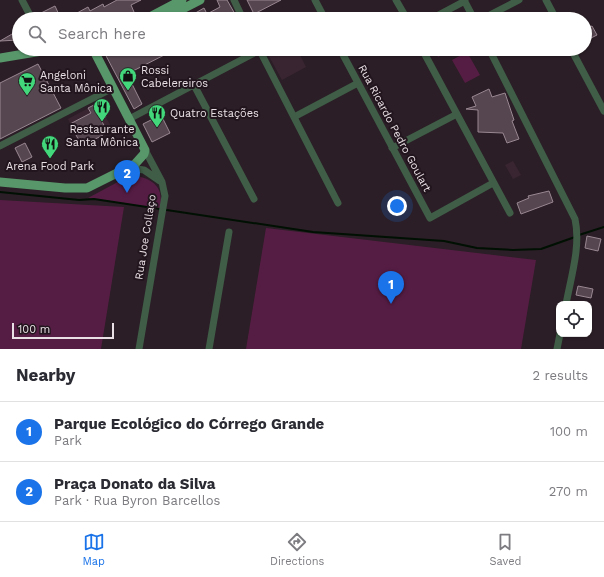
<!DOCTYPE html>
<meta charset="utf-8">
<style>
:root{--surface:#fff;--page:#f2f2f3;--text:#2b2b33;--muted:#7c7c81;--line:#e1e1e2;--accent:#1a73e8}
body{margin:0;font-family:"Work Sans",sans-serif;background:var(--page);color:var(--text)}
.controls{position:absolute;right:12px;bottom:12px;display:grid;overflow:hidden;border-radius:8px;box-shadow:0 1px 3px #0004}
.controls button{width:36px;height:36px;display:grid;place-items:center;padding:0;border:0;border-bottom:1px solid var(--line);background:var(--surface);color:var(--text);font:20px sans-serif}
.scale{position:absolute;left:12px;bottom:10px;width:102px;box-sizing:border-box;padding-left:4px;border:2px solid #e9e0e5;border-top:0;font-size:11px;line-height:14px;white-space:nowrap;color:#e9e0e5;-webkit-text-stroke:3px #22151d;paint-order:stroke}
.you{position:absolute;left:397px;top:206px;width:14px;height:14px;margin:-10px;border:3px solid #fff;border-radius:50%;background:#1a73e8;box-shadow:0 0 0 6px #1a73e833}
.badge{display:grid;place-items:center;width:26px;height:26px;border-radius:50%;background:var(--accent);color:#fff;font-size:13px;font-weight:700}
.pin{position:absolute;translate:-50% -33px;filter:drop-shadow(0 1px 2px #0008)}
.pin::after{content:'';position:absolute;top:21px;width:14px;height:12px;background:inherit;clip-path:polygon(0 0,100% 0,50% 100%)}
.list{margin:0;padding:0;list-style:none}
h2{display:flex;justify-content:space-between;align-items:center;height:52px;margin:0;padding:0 16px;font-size:17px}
h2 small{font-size:13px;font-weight:400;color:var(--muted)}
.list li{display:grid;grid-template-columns:26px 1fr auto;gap:12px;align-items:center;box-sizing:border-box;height:60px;padding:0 16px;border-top:1px solid var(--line)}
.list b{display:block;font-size:15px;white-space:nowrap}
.list p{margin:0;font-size:13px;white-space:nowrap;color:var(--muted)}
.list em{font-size:13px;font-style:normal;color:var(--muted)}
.icon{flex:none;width:22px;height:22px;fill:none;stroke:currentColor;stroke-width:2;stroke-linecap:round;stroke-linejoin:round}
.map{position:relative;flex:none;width:604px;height:349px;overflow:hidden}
.search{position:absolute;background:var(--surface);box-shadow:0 1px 3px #0004;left:12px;right:12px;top:12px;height:44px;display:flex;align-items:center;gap:10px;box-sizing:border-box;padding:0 14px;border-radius:22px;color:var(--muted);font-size:15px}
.sheet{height:172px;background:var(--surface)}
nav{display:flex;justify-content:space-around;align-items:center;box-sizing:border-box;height:56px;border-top:1px solid var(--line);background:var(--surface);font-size:11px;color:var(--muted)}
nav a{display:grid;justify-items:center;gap:2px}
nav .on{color:var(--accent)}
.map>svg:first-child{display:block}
.built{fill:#392531}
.green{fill:#561d44}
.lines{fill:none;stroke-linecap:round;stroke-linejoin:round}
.stream{stroke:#001003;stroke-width:2}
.building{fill:#56464f;stroke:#998791}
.minor{stroke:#3f5d47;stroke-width:7}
.major{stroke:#57976a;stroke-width:9}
.labels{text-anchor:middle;stroke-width:4;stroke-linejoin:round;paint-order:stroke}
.poi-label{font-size:11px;fill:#e9e0e5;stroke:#22151d;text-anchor:start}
.street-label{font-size:11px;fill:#e9e0e5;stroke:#22151d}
</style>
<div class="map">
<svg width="604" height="349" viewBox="0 0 604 349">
<rect width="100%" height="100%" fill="#2b1e26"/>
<path class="built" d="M265 49H297L306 67 282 80Z
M98 103 113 130 82 146 68 119Z
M513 161 521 175 513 179 505 165Z"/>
<path class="green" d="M434 49H444L446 53 438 57Z
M467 52 480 75 465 83 452 60Z
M129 176C140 175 157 180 160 193 161 198 161 204 161 209L88 198Z
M0 200 124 207 101 349H0Z
M266 228 536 260 521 349H246Z"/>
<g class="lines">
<path class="stream" d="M0 192 79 200 94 199 313 232 444 241 477 248 513 250 541 249 575 237
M579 235 604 227"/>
</g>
<path class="building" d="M117 0H141L131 5 134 12 119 19H97L95 15 88 19H80L77 13 88 7 90 11 103 4 104 7Z
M217 0H227L235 14 226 19H185L204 8 207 14 220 7Z
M247 0H281L254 14Z
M55 6 61 19H44L41 13Z
M592 26 597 35 585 41V29Z
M19 30V40L0 41Z
M111 49H114L116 53 124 49H176L127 74 142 104 134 109 104 52Z
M38 64 61 108 0 139V83Z
M489 89 492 97 505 93 514 120 512 121 519 139 507 143 503 133 478 132V110L466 109 476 106 472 97Z
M98 103 106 117 101 120 105 127 100 130 103 135 82 146 70 124 91 113 88 108Z
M161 115 170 133 152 142 143 124Z
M25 143 32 157 22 162 15 148Z
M549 191 553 202 521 214 517 203 529 198 528 196Z
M587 236 601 239 598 251 585 248Z
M578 286 593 289 591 298 576 295Z"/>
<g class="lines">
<path class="minor" d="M22 0 32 19
M234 0 243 19
M315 0 325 19
M396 0 407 19
M464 0 474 19
M546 0 556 19
M431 19 465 1
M482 19 519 0
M259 49 338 203
M340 49 430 218 493 183
M422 49 510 213
M489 49 575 219C581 246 571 277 566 304
M571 49 604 111
M194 85 254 199
M294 117 358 83
M129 119 260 50
M0 146 113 88
M392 148 457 114
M129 168 144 170 160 181
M139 349 165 196 162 182 145 150
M209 349 229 232
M557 349 560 334"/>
<path class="major" d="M146 19 182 0
M163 19 200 0
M0 58 54 49
M0 182 65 188H87L135 164 144 154 145 150 93 49"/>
</g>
<defs>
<g id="shop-pin" transform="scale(0.9)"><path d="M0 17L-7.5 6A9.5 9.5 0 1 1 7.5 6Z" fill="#42d77b" stroke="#22151d"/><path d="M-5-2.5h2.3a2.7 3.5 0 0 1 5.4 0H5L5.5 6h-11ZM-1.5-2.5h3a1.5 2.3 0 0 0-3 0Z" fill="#111"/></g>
<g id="supermarket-pin" transform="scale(0.9)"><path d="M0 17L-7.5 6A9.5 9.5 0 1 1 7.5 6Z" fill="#42d77b" stroke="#22151d"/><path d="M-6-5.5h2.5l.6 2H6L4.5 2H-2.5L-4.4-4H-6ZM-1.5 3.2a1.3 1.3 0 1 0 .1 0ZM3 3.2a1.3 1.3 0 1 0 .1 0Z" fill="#111"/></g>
<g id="restaurant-pin" transform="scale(0.9)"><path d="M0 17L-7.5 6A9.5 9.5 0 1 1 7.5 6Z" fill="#42d77b" stroke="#22151d"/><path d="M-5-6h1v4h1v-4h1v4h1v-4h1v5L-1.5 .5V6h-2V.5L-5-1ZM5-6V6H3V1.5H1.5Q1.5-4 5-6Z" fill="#111"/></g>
</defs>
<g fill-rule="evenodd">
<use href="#shop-pin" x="128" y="76"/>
<use href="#supermarket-pin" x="27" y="81"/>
<use href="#restaurant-pin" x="102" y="107"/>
<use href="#restaurant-pin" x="157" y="113"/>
<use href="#restaurant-pin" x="50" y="144"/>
</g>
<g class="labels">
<g class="poi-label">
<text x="141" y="74">Rossi<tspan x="141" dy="13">Cabelereiros</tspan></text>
<text x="40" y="79">Angeloni<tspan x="40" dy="13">Santa Mônica</tspan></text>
<text x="170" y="117">Quatro Estações</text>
<text x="102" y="133" text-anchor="middle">Restaurante<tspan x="102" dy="13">Santa Mônica</tspan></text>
<text x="50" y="170" text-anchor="middle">Arena Food Park</text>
</g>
<g class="street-label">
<text transform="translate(395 128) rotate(62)" y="4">Rua Ricardo Pedro Goulart</text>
<text transform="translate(145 237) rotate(-81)" y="4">Rua Joe Collaço</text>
</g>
</g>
</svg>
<div class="controls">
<button><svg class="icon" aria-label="locate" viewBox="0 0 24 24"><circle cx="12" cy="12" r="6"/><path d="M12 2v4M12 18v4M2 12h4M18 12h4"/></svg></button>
</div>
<div class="scale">100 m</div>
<div class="you"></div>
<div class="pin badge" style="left:391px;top:304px">1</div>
<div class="pin badge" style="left:127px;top:193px">2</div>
<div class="search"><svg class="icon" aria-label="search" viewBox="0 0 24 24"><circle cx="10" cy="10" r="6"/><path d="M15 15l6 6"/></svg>Search here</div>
</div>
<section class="sheet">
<h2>Nearby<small>2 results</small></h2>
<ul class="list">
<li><span class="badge">1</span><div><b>Parque Ecológico do Córrego Grande</b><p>Park</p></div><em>100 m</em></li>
<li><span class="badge">2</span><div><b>Praça Donato da Silva</b><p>Park · Rua Byron Barcellos</p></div><em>270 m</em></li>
</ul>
</section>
<nav>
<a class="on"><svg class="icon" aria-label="map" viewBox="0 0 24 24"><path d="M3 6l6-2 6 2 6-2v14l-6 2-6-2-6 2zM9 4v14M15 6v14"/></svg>Map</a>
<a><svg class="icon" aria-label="directions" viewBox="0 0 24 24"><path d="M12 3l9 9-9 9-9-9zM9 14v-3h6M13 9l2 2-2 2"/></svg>Directions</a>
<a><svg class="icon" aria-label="saved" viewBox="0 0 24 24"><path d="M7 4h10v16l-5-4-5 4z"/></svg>Saved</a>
</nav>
